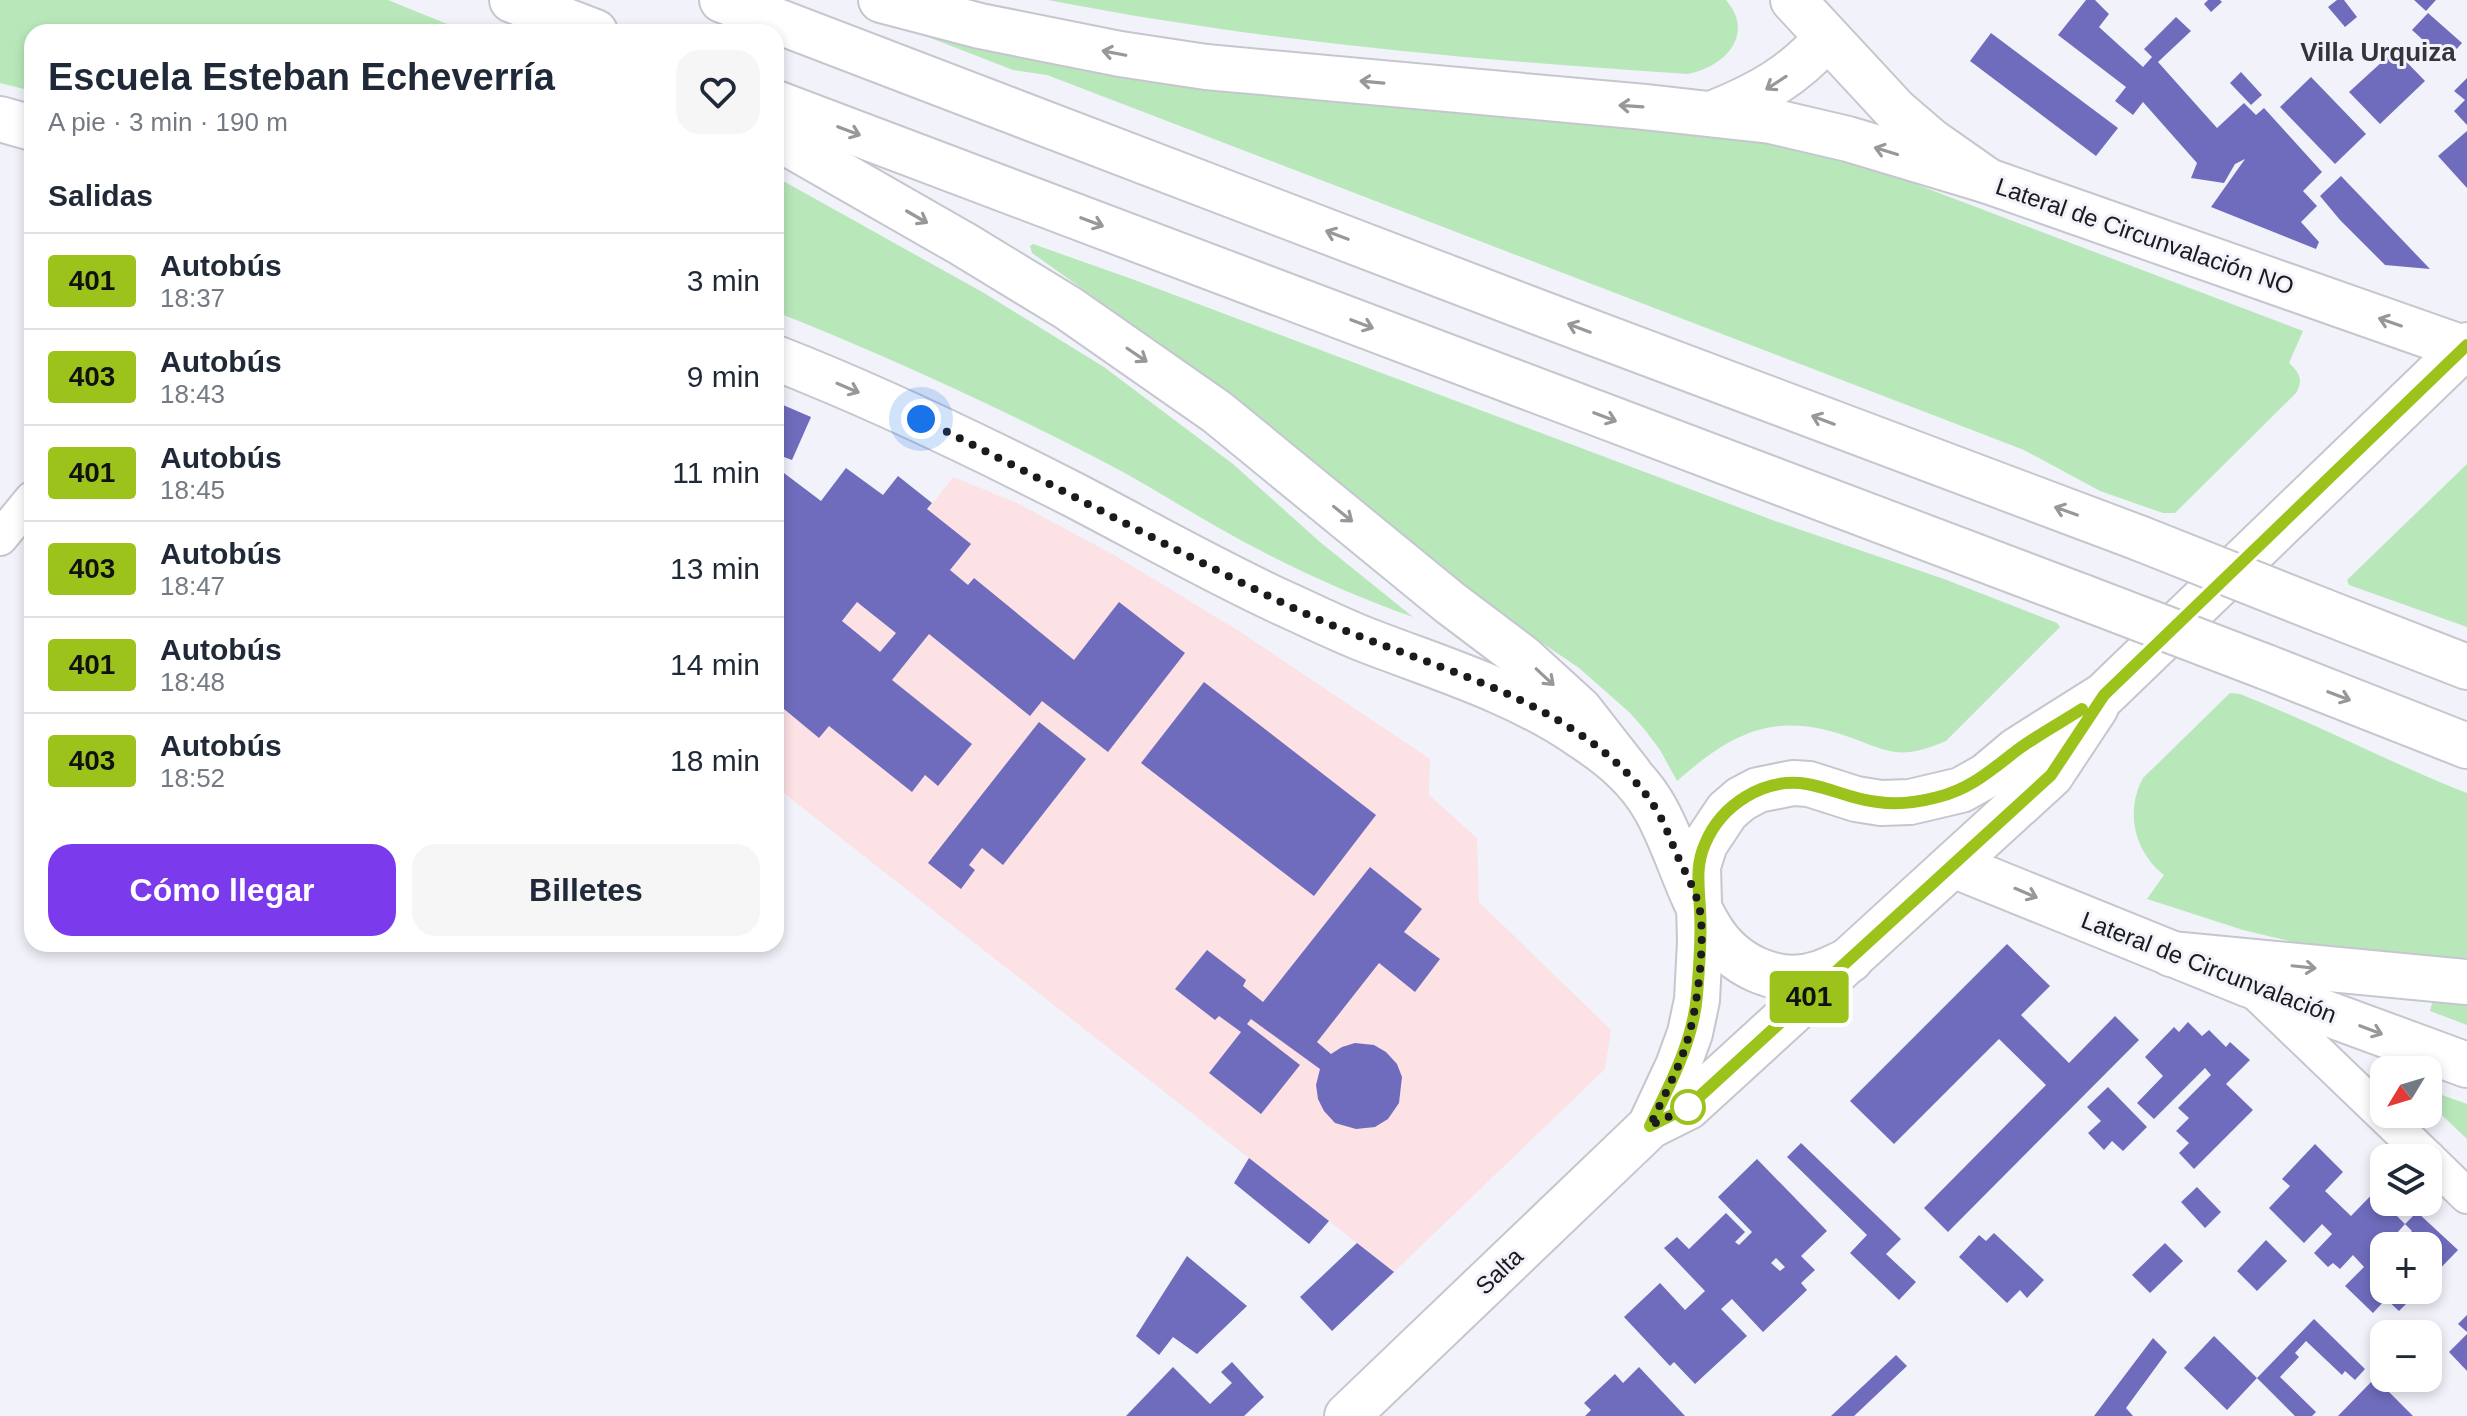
<!DOCTYPE html>
<html lang="es">
<head>
<meta charset="utf-8">
<style>
	body { margin:0; font-family:Arial,sans-serif; background:#f6f6f7; color:#1f2937; height:100vh; display:flex; flex-direction:column; font-size:30px; white-space:nowrap }
	* { box-sizing:border-box; margin:0 }
	p { font-size:26px; color:#747a83 }
	.icon { flex:none; width:44px; height:44px; fill:none; stroke:currentColor; stroke-width:2; stroke-linecap:round; stroke-linejoin:round }
	.map { position:relative; flex:1; overflow:hidden }
	.drawer { position:absolute; left:24px; top:24px; width:760px; height:928px; display:flex; flex-direction:column; background:#fff; border-radius:24px; box-shadow:0 4px 12px #0003 }
	.drawer>* { flex:none }
	.badge { padding:0 16px; border-radius:6px; font-size:28px; line-height:52px }
	.needle { width:52px; rotate:232deg }
	.controls { position:absolute; left:2370px; top:1056px; display:grid; gap:16px }
	.controls a { display:grid; place-items:center; width:72px; height:72px; border-radius:16px; background:#fff; box-shadow:0 4px 12px #0003; font-size:40px }
	.you { position:absolute; width:40px; height:40px; margin:-20px; border:6px solid #fff; border-radius:50%; background:#1a73e8; box-shadow:0 0 0 12px #1a73e833 }
	.map>.badge { position:absolute; translate:-50% -50%; box-shadow:0 0 0 4px #fff }
	h2 { padding:0 24px; font-size:30px; line-height:72px }
	.round { display:grid; place-items:center; flex:none; width:84px; height:84px; border-radius:24px; background:#f6f6f7 }
	.summary { display:flex; align-items:center; justify-content:space-between; height:136px; padding:0 24px }
	h1 { font-size:38px; font-weight:600; line-height:60px }
	.cta { display:flex; gap:16px; margin-top:auto; padding:16px 24px }
	.cta a { flex:1; height:92px; border-radius:24px; background:#7c3aed; color:#fff; font-size:32px; font-weight:600; line-height:92px; text-align:center }
	.cta a+a { background:#f6f6f7; color:#1f2937 }
	ul { padding:0; list-style:none }
	li { display:flex; align-items:center; gap:24px; height:96px; padding:0 24px; border-top:2px solid #e0e1e3 }
	li div { flex:1 }
	li b { display:block; font-size:30px }
	li em { font-style:normal }
	li .badge { min-width:88px; font-weight:700; text-align:center }
	.map>svg:first-child { display:block }
</style>
</head>
<body>
<div class="map">
<svg width="2467" height="1416" viewBox="0 0 2467 1416">
	<rect width="100%" height="100%" fill="#f2f2fb"/>
	<polygon fill="#fce1e5" points="953,477 1017,503 1114,555 1239,631 1430,759 1429,795 1477,838 1479,902 1611,1030 1605,1069 1394,1272 776,787 776,707"/>
	<g fill="#b8e8ba">
		<polygon points="0,0 388,0 467,32 32,32 32,91 0,83"/>
		<path d="M1048 0H1726C1756 35 1724 67 1688 74 1474 60 1258 41 1048 0Z"/>
		<path d="M897 25 1750 136 1860 163 2303 331 2289 363C2299 372 2304 380 2296 393L2175 513H2163L2100 491 2024 450 1047 75 1013 70Z"/>
		<path d="M776 177 984 293 1104 367 1233 464 1320 542 1413 617C1356 597 1300 572 1246 543 1199 518 1155 489 1108 464 1000 408 890 357 776 312Z"/>
		<path d="M1033 244 1132 279 1775 521 1944 579 2057 623 2060 627 1946 741C1895 763 1887 749 1840 734 1770 711 1727 737 1677 781L1660 750 1645 730 1629 712 1579 668 1467 592 1218 385 1032 253 1030 246Z"/>
		<polygon points="2467,464 2467,627 2349,585 2347,580"/>
		<path d="M2230 693 2240 694C2317 724 2390 763 2467 793V963L2315 947 2243 930 2147 899 2164 875C2134 852 2125 811 2143 778Z"/>
		<polygon points="2433,999 2467,1002 2467,1025 2430,1011"/>
		<polygon points="2428,1090 2467,1104 2467,1139 2428,1102"/>
	</g>
	<g fill="#6f6cbd" fill-rule="evenodd">
		<polygon points="2086,0 2095,0 2109,14 2099,27 2143,67 2152,57 2144,49 2176,17 2191,31 2158,62 2217,128 2244,103 2256,115 2264,108 2322,172 2303,191 2317,206 2301,222 2319,242 2316,249 2211,207 2245,159 2235,164 2224,183 2191,178 2197,163 2143,102 2133,115 2115,101 2126,87 2058,35"/>
		<polygon points="2208,0 2220,0 2222,2 2211,12 2204,4"/>
		<polygon points="2337,0 2344,0 2357,17 2345,27 2328,7"/>
		<polygon points="2414,0 2436,0 2426,11"/>
		<polygon points="2428,13 2462,43 2446,61 2412,30"/>
		<polygon points="1991,33 2118,128 2096,156 1970,61"/>
		<polygon points="2395,50 2425,81 2380,124 2349,92"/>
		<polygon points="2241,72 2262,95 2251,105 2230,83"/>
		<polygon points="2311,77 2366,134 2335,164 2280,107"/>
		<polygon points="2467,78 2467,125 2454,111 2465,100 2454,91"/>
		<polygon points="2467,131 2467,188 2438,156"/>
		<polygon points="2341,176 2364,200 2430,269 2385,265 2340,220 2320,196"/>
		<polygon points="776,402 811,417 792,460 776,454"/>
		<path d="M776 467 821 501 846 468 883 495 898 476 932 503 927 509 971 544 950 570 968 585 974 578 1074 660 1119 602 1185 653 1108 752 1042 701 1030 716 929 634 892 680 972 744 938 786 925 775 912 792 829 726 819 738 778 704 776 707ZM857 602 896 633 880 652 842 621Z"/>
		<polygon points="1204,682 1376,815 1314,896 1141,763"/>
		<polygon points="1039,722 1086,759 1003,865 982,848 969,865 975,870 961,889 928,863"/>
		<polygon points="1370,867 1422,909 1404,932 1440,959 1415,992 1379,963 1317,1042 1331,1054 1342,1047 1355,1043 1374,1045 1386,1052 1397,1064 1402,1077 1399,1103 1388,1119 1375,1127 1356,1129 1335,1123 1324,1111 1318,1099 1316,1085 1320,1069 1251,1019 1247,1024 1300,1065 1261,1114 1209,1073 1241,1032 1219,1016 1215,1020 1175,989 1207,950 1246,980 1243,986 1263,1002"/>
		<polygon points="2007,944 2050,986 2021,1015 2069,1063 2115,1016 2139,1040 1948,1232 1924,1208 2046,1085 1999,1039 1894,1144 1850,1101"/>
		<polygon points="2188,1022 2202,1036 2209,1030 2226,1047 2230,1042 2250,1060 2226,1084 2253,1110 2194,1169 2179,1153 2189,1143 2176,1131 2189,1118 2178,1108 2211,1075 2205,1068 2154,1119 2137,1103 2163,1076 2145,1057 2174,1027 2179,1032"/>
		<polygon points="2108,1087 2147,1127 2123,1151 2112,1141 2104,1150 2088,1133 2101,1121 2087,1107"/>
		<polygon points="1801,1143 1901,1239 1886,1254 1916,1282 1899,1300 1850,1253 1867,1235 1787,1157"/>
		<polygon points="2315,1144 2343,1172 2325,1191 2351,1216 2384,1182 2384,1202 2398,1202 2390,1209 2405,1224 2397,1233 2404,1240 2412,1231 2405,1224 2417,1212 2458,1250 2428,1281 2428,1246 2384,1246 2384,1290 2420,1290 2399,1311 2386,1299 2373,1313 2345,1286 2364,1267 2353,1255 2340,1269 2333,1263 2328,1267 2314,1253 2332,1234 2322,1224 2304,1243 2269,1208 2290,1186 2282,1179"/>
		<polygon points="1249,1158 1329,1221 1309,1244 1234,1183"/>
		<path d="M1757 1159 1827 1231 1801 1256 1815 1270 1801 1283 1807 1290 1763 1332 1732 1299 1721 1309 1747 1336 1695 1384 1674 1362 1670 1366 1624 1317 1660 1283 1685 1310 1705 1291 1664 1248 1677 1237 1689 1249 1726 1213 1745 1232 1735 1242 1739 1245 1752 1232 1718 1197ZM1776 1258 1785 1267 1780 1271 1771 1263Z"/>
		<polygon points="2197,1187 2221,1212 2205,1228 2181,1202"/>
		<polygon points="1994,1233 2044,1280 2027,1298 2020,1290 2007,1303 1959,1257 1979,1235 1986,1241"/>
		<polygon points="2266,1240 2287,1261 2257,1291 2237,1271"/>
		<polygon points="1357,1243 1394,1272 1332,1331 1300,1297"/>
		<polygon points="2165,1243 2183,1261 2150,1293 2132,1275"/>
		<polygon points="1187,1256 1247,1306 1197,1354 1173,1337 1159,1355 1136,1336"/>
		<polygon points="2467,1315 2467,1332 2458,1324"/>
		<polygon points="2314,1319 2365,1369 2355,1380 2345,1371 2342,1375 2306,1341 2295,1353 2299,1357 2280,1377 2316,1412 2312,1416 2295,1416 2257,1378 2227,1410 2184,1368 2214,1336 2257,1378"/>
		<polygon points="2467,1334 2467,1371 2449,1352"/>
		<polygon points="2153,1338 2167,1352 2126,1408 2133,1416 2094,1416"/>
		<polygon points="1896,1355 1907,1366 1854,1416 1831,1416"/>
		<polygon points="1232,1362 1264,1397 1244,1416 1126,1416 1173,1367 1210,1404 1232,1383 1221,1372"/>
		<polygon points="1639,1367 1685,1416 1585,1416 1591,1410 1584,1403 1615,1374 1623,1383"/>
		<polygon points="2374,1379 2380,1383 2413,1416 2338,1416"/>
	</g>
	<g fill="none" stroke-linecap="round" stroke-linejoin="round">
		<defs>
			<g id="minor">
				<polyline points="0,538 32,499"/>
				<polyline points="2253,990 2428,1158"/>
				<polyline points="2428,1158 2467,1196"/>
			</g>
			<g id="tertiary">
				<polyline points="1793,0 1896,111 1931,141 1988,181 2463,348"/>
				<polyline points="0,119 32,128"/>
				<path d="M776 358C879 398 978 446 1076 496 1145 532 1212 570 1283 603 1310 615 1338 629 1366 640 1438 668 1513 690 1578 734 1609 754 1638 777 1656 810 1677 848 1687 891 1710 928 1732 965 1778 988 1820 973 1830 970 1840 964 1850 960"/>
				<polyline points="1953,865 2247,984 2467,1065"/>
			</g>
			<g id="secondary">
				<polyline points="1650,1126 1678,1066 1690,1033 1697,1000 1700,942 1698,866 1705,844 1727,811 1741,799 1758,790 1793,783 1809,784 1856,799 1881,803 1910,802 1961,790 1986,776 2017,750 2104,695 2467,345"/>
				<polyline points="1347,1416 1650,1126 1688,1107 2051,775 2096,707"/>
			</g>
			<g id="motorway">
				<polyline points="512,0 595,32"/>
				<polyline points="722,0 1543,314 2139,538"/>
				<polyline points="881,0 980,26 1120,54 1206,67 1645,107 1771,121 1848,139 1988,181"/>
				<polyline points="776,103 2083,597"/>
				<path d="M1714 113C1761 94 1793 76 1827 38"/>
				<polyline points="776,137 963,244 1068,308 1217,412 1449,602 1522,657 1580,710 1630,774"/>
				<polyline points="2323,611 2467,667"/>
				<polyline points="2266,667 2467,746"/>
				<polyline points="2171,954 2467,982"/>
			</g>
		</defs>
		<use href="#minor" stroke="#c5c6ce" stroke-width="38"/>
		<use href="#tertiary" stroke="#c5c6ce" stroke-width="48"/>
		<use href="#secondary" stroke="#c5c6ce" stroke-width="48"/>
		<use href="#motorway" stroke="#c5c6ce" stroke-width="48"/>
		<use href="#minor" stroke="#fff" stroke-width="34"/>
		<use href="#tertiary" stroke="#fff" stroke-width="44"/>
		<use href="#secondary" stroke="#fff" stroke-width="44"/>
		<use href="#motorway" stroke="#fff" stroke-width="44"/>
		<defs>
			<g id="motorway-bridge">
				<polyline points="2139,538 2323,611"/>
				<polyline points="2083,597 2266,667"/>
			</g>
		</defs>
		<use href="#motorway-bridge" stroke="#c5c6ce" stroke-width="48" stroke-linecap="butt"/>
		<use href="#motorway-bridge" stroke="#fff" stroke-width="44"/>
	</g>
	<defs><path id="oneway-shaft" d="M-6 0H5M1.5-3L5.5 0L1.5 3" fill="none" stroke-width="1.6" stroke-linecap="round" stroke-linejoin="round" transform="scale(2)"/></defs>
	<g stroke="#98989a">
		<use href="#oneway-shaft" transform="translate(1114 53) rotate(-169)"/>
		<use href="#oneway-shaft" transform="translate(1372 82) rotate(-175)"/>
		<use href="#oneway-shaft" transform="translate(1776 83) rotate(147)"/>
		<use href="#oneway-shaft" transform="translate(1631 106) rotate(-176)"/>
		<use href="#oneway-shaft" transform="translate(849 131) rotate(21)"/>
		<use href="#oneway-shaft" transform="translate(1886 151) rotate(-163)"/>
		<use href="#oneway-shaft" transform="translate(917 217) rotate(30)"/>
		<use href="#oneway-shaft" transform="translate(1092 222) rotate(21)"/>
		<use href="#oneway-shaft" transform="translate(1337 235) rotate(-159)"/>
		<use href="#oneway-shaft" transform="translate(2390 322) rotate(-161)"/>
		<use href="#oneway-shaft" transform="translate(1362 324) rotate(21)"/>
		<use href="#oneway-shaft" transform="translate(1579 328) rotate(-159)"/>
		<use href="#oneway-shaft" transform="translate(1137 355) rotate(34)"/>
		<use href="#oneway-shaft" transform="translate(848 388) rotate(23)"/>
		<use href="#oneway-shaft" transform="translate(1605 417) rotate(21)"/>
		<use href="#oneway-shaft" transform="translate(1823 420) rotate(-159)"/>
		<use href="#oneway-shaft" transform="translate(2066 511) rotate(-160)"/>
		<use href="#oneway-shaft" transform="translate(1343 514) rotate(39)"/>
		<use href="#oneway-shaft" transform="translate(1545 677) rotate(43)"/>
		<use href="#oneway-shaft" transform="translate(2339 696) rotate(21)"/>
		<use href="#oneway-shaft" transform="translate(2026 893) rotate(23)"/>
		<use href="#oneway-shaft" transform="translate(2304 967) rotate(6)"/>
		<use href="#oneway-shaft" transform="translate(2371 1030) rotate(21)"/>
	</g>
	<g fill="none" stroke-linecap="round" stroke-linejoin="round">
		<defs>
			<path id="line" d="M2082 709C2060 723 2036 736 2016 751 1990 771 1970 789 1938 797 1919 802 1897 805 1878 802 1853 800 1831 788 1807 784 1764 777 1721 805 1705 844 1695 866 1699 887 1700 910 1702 938 1699 967 1697 995 1693 1042 1670 1084 1650 1126L1688 1107 2051 775 2104 695 2467 345"/>
		</defs>
		<use href="#line" stroke="#fff" stroke-width="18"/>
		<use href="#line" stroke="#9cc31c" stroke-width="12"/>
		<path stroke="#1b1b1e" stroke-width="8" stroke-dasharray="0 14.4" d="M921 419C1050 482 1175 552 1304 613 1372 644 1444 665 1512 696 1565 721 1621 756 1654 806 1664 821 1670 839 1677 855 1685 872 1697 893 1700 911 1705 942 1698 1000 1690 1031 1682 1064 1664 1095 1650 1126L1688 1107"/>
	</g>
	<circle fill="#fff" stroke="#9cc31c" stroke-width="4" cx="1688" cy="1107" r="16"/>
	<g text-anchor="middle" dominant-baseline="central" stroke-width="6" stroke-linejoin="round" paint-order="stroke">
		<g font-size="24" fill="#1b1b1e" stroke="#f2f2fb">
			<text transform="translate(2145 236) rotate(19)">Lateral de Circunvalación NO</text>
			<text transform="translate(2209 967) rotate(21)">Lateral de Circunvalación</text>
			<text transform="translate(1499 1271) rotate(-44)">Salta</text>
		</g>
		<g font-size="26" font-weight="bold" fill="#34343a" stroke="#f2f2fb">
			<text x="2378" y="52">Villa Urquiza</text>
		</g>
	</g>
</svg>
<div class="controls">
<a><svg class="needle" viewBox="-14 -14 28 28"><path d="M0-13l5 13h-10z" fill="#e53935"/><path d="M0 13l5-13h-10z" fill="#747a83"/></svg></a>
<a><svg class="icon" aria-label="layers" viewBox="0 0 24 24"><path d="M12 4l9 5-9 5-9-5zM3 14l9 5 9-5"/></svg></a>
<a>+</a>
<a>−</a>
</div>
<div class="you" style="left:921px;top:419px"></div>
<b class="badge" style="left:1809px;top:997px;background:#9cc31c;color:#111">401</b>
<section class="drawer">
<div class="summary"><div><h1>Escuela Esteban Echeverría</h1><p>A pie · 3 min · 190 m</p></div><a class="round"><svg class="icon" aria-label="heart" viewBox="0 0 24 24"><path d="M12 20l-8-8c-3-5 5-10 8-4 3-6 11-1 8 4z"/></svg></a></div>
<h2>Salidas</h2>
<ul>
<li><span class="badge" style="background:#9cc31c;color:#111">401</span><div><b>Autobús</b><p>18:37</p></div><em>3 min</em></li>
<li><span class="badge" style="background:#9cc31c;color:#111">403</span><div><b>Autobús</b><p>18:43</p></div><em>9 min</em></li>
<li><span class="badge" style="background:#9cc31c;color:#111">401</span><div><b>Autobús</b><p>18:45</p></div><em>11 min</em></li>
<li><span class="badge" style="background:#9cc31c;color:#111">403</span><div><b>Autobús</b><p>18:47</p></div><em>13 min</em></li>
<li><span class="badge" style="background:#9cc31c;color:#111">401</span><div><b>Autobús</b><p>18:48</p></div><em>14 min</em></li>
<li><span class="badge" style="background:#9cc31c;color:#111">403</span><div><b>Autobús</b><p>18:52</p></div><em>18 min</em></li>
</ul>
<div class="cta"><a>Cómo llegar</a><a>Billetes</a></div>
</section>
</div>
</body>
</html>
